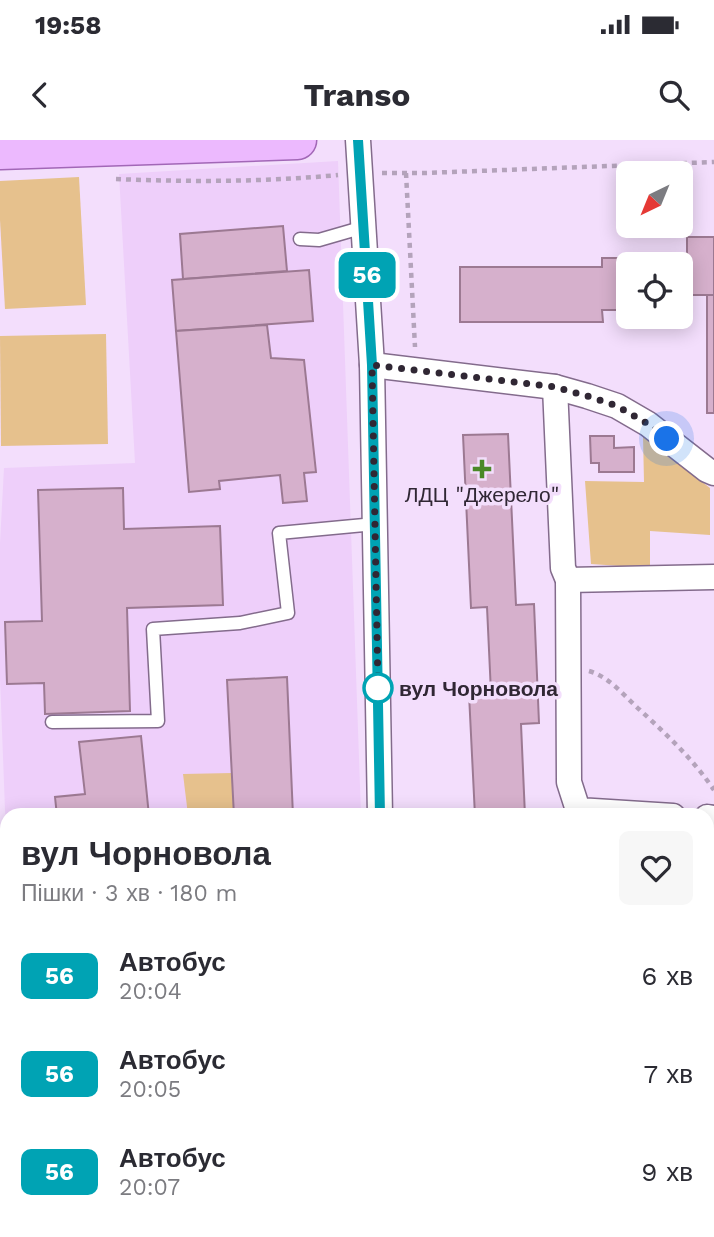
<!DOCTYPE html>
<html lang="uk">
<head>
<meta charset="utf-8">
<style>
	body { margin:0; font-family:"Work Sans",sans-serif; background:#f7f7f7; color:#2b2b33; height:100vh; display:flex; flex-direction:column; font-size:26px; white-space:nowrap }
	* { box-sizing:border-box; margin:0 }
	p { font-size:23px; color:#7c7c81 }
	.icon { flex:none; width:38px; height:38px; fill:none; stroke:currentColor; stroke-width:2; stroke-linecap:round; stroke-linejoin:round }
	.map { position:relative; flex:1; overflow:hidden }
	.details { position:absolute; left:0px; top:668px; width:714px; height:429px; display:flex; flex-direction:column; background:#fff; border-radius:21px 21px 0 0; box-shadow:0 4px 18px #0003 }
	.details>* { flex:none }
	.badge { padding:0 14px; border-radius:10px; font-size:24px; line-height:46px }
	.needle { width:46px; rotate:223deg }
	.buttons { position:absolute; left:616px; top:21px; display:grid; gap:14px }
	.buttons a { display:grid; place-items:center; width:77px; height:77px; border-radius:10px; background:#fff; box-shadow:0 4px 18px #0003; font-size:35px }
	.you { position:absolute; width:35px; height:35px; margin:-18px; border:5px solid #fff; border-radius:50%; background:#1a73e8; box-shadow:0 0 0 10px #1a73e833 }
	.map>.badge { position:absolute; translate:-50% -50%; box-shadow:0 0 0 4px #fff }
	.round { display:grid; place-items:center; flex:none; width:74px; height:74px; border-radius:10px; background:#f7f7f7 }
	.summary { display:flex; align-items:center; justify-content:space-between; height:119px; padding:0 21px }
	h1 { font-size:33px; font-weight:700; line-height:52px }
	ul { padding:0; list-style:none }
	li { display:flex; align-items:center; gap:21px; height:98px; padding:0 21px }
	li div { flex:1 }
	li b { display:block; font-size:26px }
	li em { font-style:normal }
	li .badge { min-width:77px; font-weight:700; text-align:center }
	.status { display:flex; justify-content:space-between; align-items:center; height:49px; padding:0 35px; background:#fff; direction:ltr }
	.status svg { height:19px; fill:currentColor }
	header { display:flex; justify-content:space-between; align-items:center; height:91px; padding:0 21px; background:#fff; font-size:32px; font-weight:700 }
	.map>svg:first-child { display:block }
</style>
</head>
<body>
<div class="status"><b>19:58</b><svg viewBox="0 0 49 12"><path d="M0 12V9h3v3zM5 12V6h3v6zM10 12V3h3v9zM15 12V0h3v12zM26 1h20v11H26zM47 4h2v5h-2z"/></svg></div>
<header><svg class="icon" aria-label="back" viewBox="0 0 24 24"><path d="M15 5l-7 7 7 7"/></svg>Transo<svg class="icon" aria-label="search" viewBox="0 0 24 24"><circle cx="10" cy="10" r="6"/><path d="M15 15l6 6"/></svg></header>
<div class="map">
<svg width="714" height="1097" viewBox="0 0 714 1097">
	<rect width="100%" height="100%" fill="#f3defc"/>
	<polygon fill="#eecffa" points="338,21 361,675 7,676 7,722 0,538 0,403 4,328 135,323 119,34"/>
	<g fill="#e6c18d">
		<polygon points="79,37 86,165 5,169 0,80 0,41"/>
		<polygon points="106,194 108,304 1,306 0,196"/>
		<polygon points="643,296 710,348 710,395 650,391 650,428 591,424 585,341 644,342"/>
		<polygon points="232,633 234,675 188,675 183,634"/>
		<polygon points="6,944 7,1072 0,1072 0,945"/>
	</g>
	<g fill="#d6b0cc" stroke="#9c7992" stroke-width="2">
		<polygon points="283,86 287,131 183,139 180,94"/>
		<polygon points="687,97 714,97 714,155 684,155 685,170 681,170 681,124 628,124 628,170 602,170 603,182 460,182 460,127 602,127 602,118 687,118"/>
		<polygon points="309,130 313,181 176,191 172,140"/>
		<rect x="707" y="155" width="7" height="118"/>
		<polygon points="267,185 271,218 304,220 316,332 304,333 307,361 283,363 280,335 219,341 220,349 189,352 176,191"/>
		<polygon points="508,294 516,465 534,464 539,583 521,584 525,676 475,676 469,554 491,553 487,467 471,468 463,295"/>
		<polygon points="590,296 614,296 614,308 634,307 634,332 599,332 599,323 591,323"/>
		<polygon points="123,348 124,389 220,386 223,465 127,468 130,571 45,574 44,543 7,544 5,482 42,481 38,350"/>
		<polygon points="287,537 293,676 234,676 227,540"/>
		<polygon points="141,596 149,676 57,676 55,657 85,654 79,602"/>
		<rect x="707" y="834" width="7" height="44"/>
		<rect x="707" y="998" width="7" height="53"/>
		<polygon points="487,1090 536,1090 537,1097 487,1097"/>
	</g>
	<g fill="none" stroke-linecap="round" stroke-linejoin="round">
		<defs>
			<g id="lane">
				<polyline points="300,99 319,100 364,87"/>
				<polyline points="52,582 158,581 153,489 240,483 288,473 279,393 375,384"/>
				<polyline points="602,1090 602,1097"/>
			</g>
			<g id="street">
				<polyline points="358,0 372,225 380,676"/>
				<polyline points="372,225 555,247 587,256 617,266 648,284 707,330 714,333"/>
				<polyline points="555,247 563,428 568,440 569,642 578,670 673,676"/>
				<polyline points="568,440 714,437"/>
				<polyline points="707,677 714,678"/>
				<polyline points="707,819 714,819"/>
				<polyline points="387,1097 388,1090"/>
			</g>
			<polyline id="primary" points="0,10 297,0"/>
		</defs>
		<use href="#lane" stroke="#836b8c" stroke-width="15"/>
		<use href="#street" stroke="#836b8c" stroke-width="27"/>
		<use href="#primary" stroke="#a267b7" stroke-width="41"/>
		<g stroke="#b4a3bb" stroke-width="4.5" stroke-dasharray="5 5" stroke-linecap="butt">
			<polyline points="382,33 425,33 714,22"/>
			<polyline points="406,33 415,207"/>
			<path d="M116 39C190 42 264 42 338 35"/>
			<path d="M589 531C610 537 624 556 640 570 667 595 693 619 714 650"/>
			<polyline points="707,780 714,776"/>
			<polyline points="707,891 714,888"/>
			<polyline points="707,965 714,961"/>
			<polyline points="96,1097 170,1090"/>
			<polyline points="556,1097 558,1090"/>
		</g>
		<use href="#lane" stroke="#fff" stroke-width="12"/>
		<use href="#street" stroke="#fff" stroke-width="24"/>
		<use href="#primary" stroke="#ecb9fe" stroke-width="38"/>
	</g>
	<g fill="none" stroke-linecap="round" stroke-linejoin="round">
		<defs>
			<polyline id="line" points="358,0 372,225 380,676"/>
		</defs>
		<use href="#line" stroke="#fff" stroke-width="16"/>
		<use href="#line" stroke="#00a3b4" stroke-width="10"/>
		<polyline stroke="#302734" stroke-width="7" stroke-dasharray="0 12.6" points="378,548 372,225 555,247 587,256 617,266 648,284 667,299"/>
	</g>
	<path fill="#4a8827" stroke="#f3defc" stroke-width="2.5" d="M478.5 318.5h7v7h7v7h-7v7h-7v-7h-7v-7h7z"/>
	<circle fill="#fff" stroke="#00a3b4" stroke-width="3.5" cx="378" cy="548" r="14"/>
	<g text-anchor="middle" dominant-baseline="central" stroke-width="7" stroke-linejoin="round" paint-order="stroke">
		<g font-size="21" fill="#302734" stroke="#f3defc">
			<text x="482" y="354">ЛДЦ "Джерело"</text>
		</g>
		<g font-size="21" font-weight="bold" fill="#302734" stroke="#f3defc" text-anchor="start">
			<text x="399" y="548">вул Чорновола</text>
		</g>
	</g>
</svg>
<div class="buttons">
<a><svg class="needle" viewBox="-14 -14 28 28"><path d="M0-13l5 13h-10z" fill="#e53935"/><path d="M0 13l5-13h-10z" fill="#7c7c81"/></svg></a>
<a><svg class="icon" aria-label="locate" viewBox="0 0 24 24"><circle cx="12" cy="12" r="6"/><path d="M12 2v4M12 18v4M2 12h4M18 12h4"/></svg></a>
</div>
<div class="you" style="left:667px;top:299px"></div>
<b class="badge" style="left:367px;top:135px;background:#00a3b4;color:#fff">56</b>
<section class="details">
<div class="summary"><div><h1>вул Чорновола</h1><p>Пішки · 3 хв · 180 m</p></div><a class="round"><svg class="icon" aria-label="heart" viewBox="0 0 24 24"><path d="M12 20l-8-8c-3-5 5-10 8-4 3-6 11-1 8 4z"/></svg></a></div>
<ul>
<li><span class="badge" style="background:#00a3b4;color:#fff">56</span><div><b>Автобус</b><p>20:04</p></div><em>6 хв</em></li>
<li><span class="badge" style="background:#00a3b4;color:#fff">56</span><div><b>Автобус</b><p>20:05</p></div><em>7 хв</em></li>
<li><span class="badge" style="background:#00a3b4;color:#fff">56</span><div><b>Автобус</b><p>20:07</p></div><em>9 хв</em></li>
</ul>
</section>
</div>
</body>
</html>
